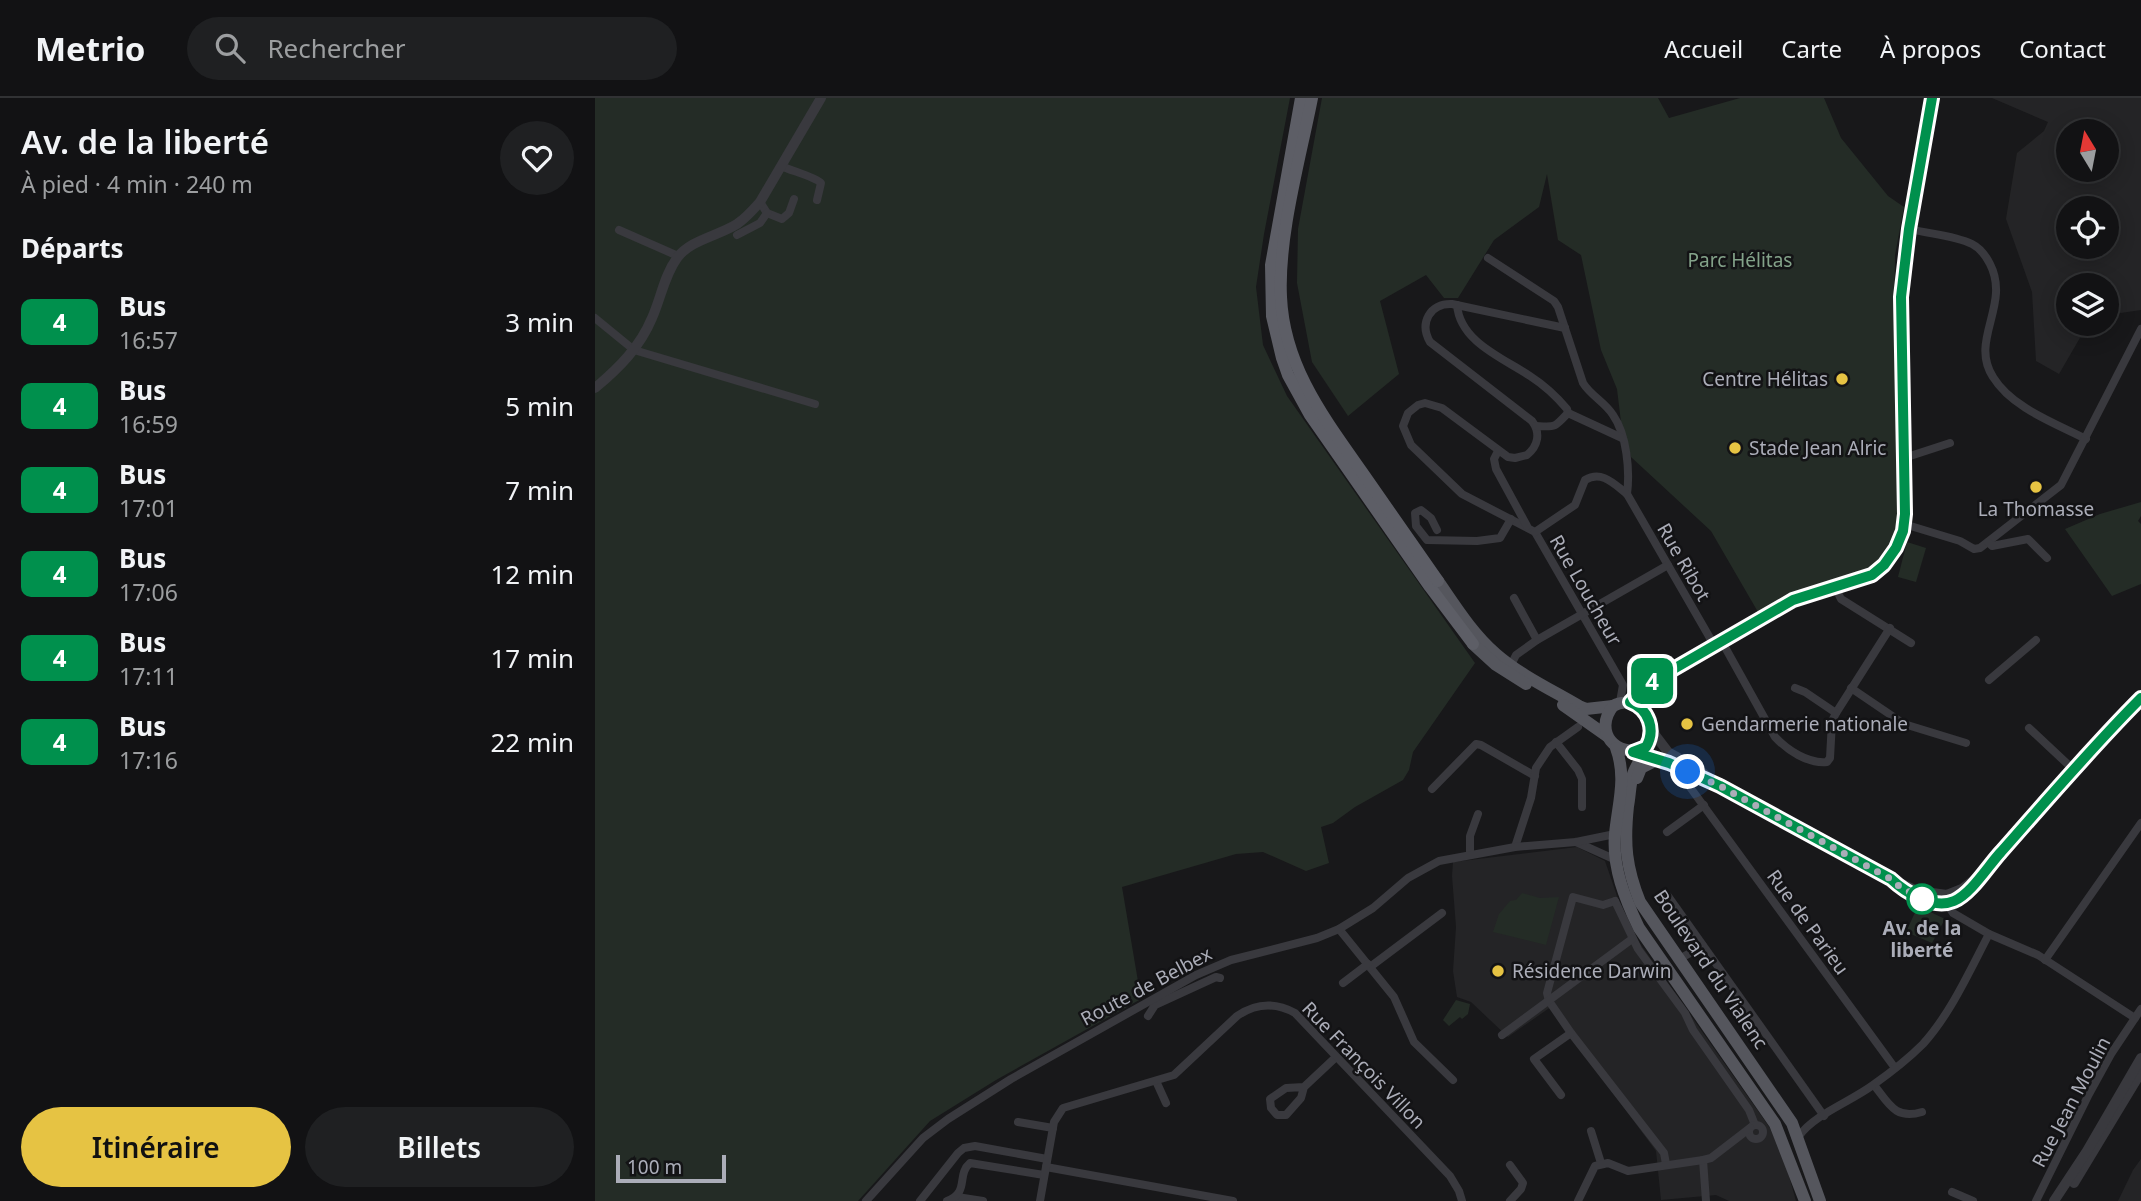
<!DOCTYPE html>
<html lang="fr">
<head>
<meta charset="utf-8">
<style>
	body { margin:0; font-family:"Noto Sans",sans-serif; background:#1f2022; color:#f1f3f6; height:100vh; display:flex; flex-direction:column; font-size:26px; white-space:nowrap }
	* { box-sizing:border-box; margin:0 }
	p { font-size:23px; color:#9c9ea0 }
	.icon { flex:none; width:38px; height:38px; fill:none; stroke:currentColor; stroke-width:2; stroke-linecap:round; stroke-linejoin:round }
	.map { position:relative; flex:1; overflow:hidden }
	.drawer { display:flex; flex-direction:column; background:#121214; width:595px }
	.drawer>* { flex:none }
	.badge { padding:0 14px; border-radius:10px; font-size:24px; line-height:46px }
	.needle { width:46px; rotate:350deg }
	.tools { position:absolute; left:1461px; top:21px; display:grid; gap:14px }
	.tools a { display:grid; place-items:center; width:63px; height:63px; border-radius:50%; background:#121214; box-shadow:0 4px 18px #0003,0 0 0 2px #313234; font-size:35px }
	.scale { position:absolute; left:21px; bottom:18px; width:110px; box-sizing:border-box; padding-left:7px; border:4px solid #abadb8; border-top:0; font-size:19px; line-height:24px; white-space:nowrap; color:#abadb8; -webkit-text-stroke:5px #131315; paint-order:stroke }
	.you { position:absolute; width:35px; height:35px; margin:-18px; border:5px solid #fff; border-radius:50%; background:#1a73e8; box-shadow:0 0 0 10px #1a73e833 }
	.map>.badge { position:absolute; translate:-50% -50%; box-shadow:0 0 0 4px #fff }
	h2 { padding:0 21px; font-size:26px; line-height:63px }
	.round { display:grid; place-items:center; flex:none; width:74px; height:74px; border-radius:37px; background:#1f2022 }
	.headline { display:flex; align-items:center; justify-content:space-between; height:119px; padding:0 21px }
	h1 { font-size:33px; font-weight:600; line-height:52px }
	.cta { display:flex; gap:14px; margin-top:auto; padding:14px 21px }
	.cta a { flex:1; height:80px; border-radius:42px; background:#e6c343; color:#111; font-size:28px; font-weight:600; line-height:80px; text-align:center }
	.cta a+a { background:#1f2022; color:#f1f3f6 }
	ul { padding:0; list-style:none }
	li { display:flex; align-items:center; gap:21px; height:84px; padding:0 21px }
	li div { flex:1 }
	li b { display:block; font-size:26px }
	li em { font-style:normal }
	li .badge { min-width:77px; font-weight:700; text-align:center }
	header { display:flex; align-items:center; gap:42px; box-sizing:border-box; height:98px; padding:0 35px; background:#121214; border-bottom:2px solid #313234 }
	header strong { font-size:33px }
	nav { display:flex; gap:38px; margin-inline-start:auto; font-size:24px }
	.search { width:490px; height:63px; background:#1f2022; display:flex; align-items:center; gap:18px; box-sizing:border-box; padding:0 24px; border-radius:38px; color:#9c9ea0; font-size:26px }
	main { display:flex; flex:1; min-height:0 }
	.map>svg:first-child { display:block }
</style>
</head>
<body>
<header>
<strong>Metrio</strong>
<div class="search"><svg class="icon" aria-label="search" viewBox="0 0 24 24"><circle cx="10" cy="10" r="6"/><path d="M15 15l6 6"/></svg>Rechercher</div>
<nav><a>Accueil</a><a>Carte</a><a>À propos</a><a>Contact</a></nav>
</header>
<main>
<section class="drawer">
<div class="headline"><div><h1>Av. de la liberté</h1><p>À pied · 4 min · 240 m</p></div><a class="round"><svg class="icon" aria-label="heart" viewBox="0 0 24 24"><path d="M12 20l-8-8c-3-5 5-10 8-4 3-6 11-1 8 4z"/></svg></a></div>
<h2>Départs</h2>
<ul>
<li><span class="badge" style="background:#00904d;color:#fff">4</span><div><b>Bus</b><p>16:57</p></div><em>3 min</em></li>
<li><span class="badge" style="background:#00904d;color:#fff">4</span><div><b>Bus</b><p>16:59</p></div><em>5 min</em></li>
<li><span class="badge" style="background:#00904d;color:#fff">4</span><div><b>Bus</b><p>17:01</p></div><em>7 min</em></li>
<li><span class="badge" style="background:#00904d;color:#fff">4</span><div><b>Bus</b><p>17:06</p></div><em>12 min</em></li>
<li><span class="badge" style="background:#00904d;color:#fff">4</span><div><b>Bus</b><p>17:11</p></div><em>17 min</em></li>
<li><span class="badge" style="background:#00904d;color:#fff">4</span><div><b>Bus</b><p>17:16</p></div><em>22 min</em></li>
</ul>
<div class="cta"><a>Itinéraire</a><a>Billets</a></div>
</section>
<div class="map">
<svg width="1546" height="1103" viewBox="0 0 1546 1103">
	<rect width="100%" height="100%" fill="#18181a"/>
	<g fill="#242426" fill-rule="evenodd">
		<path d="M1397 0H1546V212L1512 217V187H1474V226H1493L1464 276 1441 263 1437 194 1411 121 1422 55 1449 33 1453 24ZM1474 33H1512V72H1474ZM1474 110H1512V149H1474Z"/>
		<polygon points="982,749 1010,763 1032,827 1175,1030 1190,1064 1201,1103 1134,1103 1121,1097 1066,1102 1061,1053 1006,979 960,906 913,939 876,904 862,899 858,873 861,829 857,778 858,764"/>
		<polygon points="1546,1061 1546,1103 1523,1103 1538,1072"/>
	</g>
	<g fill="#242c26">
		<polygon points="0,0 695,0 669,136 661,189 668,247 692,298 880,565 818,654 814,672 808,682 760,709 738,725 726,729 734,765 711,773 668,754 641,756 527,789 546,901 401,982 335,1023 263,1103 0,1103"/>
		<polygon points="727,0 1063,0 1074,20 1145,0 1229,0 1246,40 1293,98 1309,109 1300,157 1299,254 1306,408 1302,435 1292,455 1272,473 1183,502 1163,514 1116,433 1036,359 1026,324 1022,291 1006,252 986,157 963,142 952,76 944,109 899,142 863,200 849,200 831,177 785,203 804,276 753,318 717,264 702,185 703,131"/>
		<polygon points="1546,404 1546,418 1543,423 1546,426 1546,486 1517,498 1470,431 1505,416"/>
		<polygon points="1312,444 1331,450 1321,484 1303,479"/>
		<polygon points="927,795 945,800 964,799 951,847 898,834 904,816 915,803 921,802"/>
		<polygon points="1323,808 1350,821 1337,845 1311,834"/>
		<polygon points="861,902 875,906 873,916 867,921 865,919 854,928 848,922"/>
	</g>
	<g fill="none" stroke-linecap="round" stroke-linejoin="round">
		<g stroke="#39393e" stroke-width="8">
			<path d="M186 68C197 73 220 79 226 85L222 102"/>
			<polyline points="165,104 172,115 187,121 194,115 199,101"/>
			<path d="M1315 131C1334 136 1359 137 1377 146 1385 150 1391 158 1395 166 1416 207 1374 242 1398 279 1417 310 1460 325 1491 341"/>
			<polyline points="24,132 83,158"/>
			<polyline points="142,137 165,125 172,115"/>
			<path d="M893 160 959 203 963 209 988 285C996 298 1010 304 1018 317 1032 337 1035 373 1032 396"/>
			<path d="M862 207C865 244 908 260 935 278 949 287 961 298 972 311L973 315"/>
			<polyline points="0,220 39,252 220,306"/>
			<path d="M970 230 857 206C835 205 824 225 835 244L937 323C946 335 943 348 932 357L920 360 913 359 847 310 830 305 823 307 813 315 808 328 816 347 867 396 940 434 1028 587 1025 604"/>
			<path d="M941 328C961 329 959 330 973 315L1027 340"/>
			<polyline points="903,353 899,361 901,371 932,428"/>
			<polyline points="1309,360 1355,345"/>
			<polyline points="1309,426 1365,443 1379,451 1385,450 1466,387 1546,231"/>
			<polyline points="842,432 836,420 826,412 820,415 821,428 832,442 882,443 905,440 916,421"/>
			<path d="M940 434 980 407 990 382C1007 372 1019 386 1032 396L1119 547"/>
			<polyline points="1393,444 1397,448 1433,441 1452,460"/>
			<polyline points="1240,489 1246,501 1316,545"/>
			<polyline points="919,500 942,542"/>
			<path d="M1126 542 1180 639C1192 652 1213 666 1232 664L1235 660 1237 623 1241 615 1295 530"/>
			<polyline points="916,567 921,557 942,542 1073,467"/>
			<polyline points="1394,582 1441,542"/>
			<polyline points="1200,590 1210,594 1241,615"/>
			<polyline points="1256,590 1309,626 1371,645"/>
			<polyline points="1434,630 1480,673"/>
			<polyline points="961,644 983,672 987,681 987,709"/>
			<polyline points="1081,670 1300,970"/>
			<polyline points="837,691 881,646 886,647 940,678"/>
			<polyline points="1072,734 1109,707"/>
			<polyline points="981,744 1021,762"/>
			<polyline points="920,749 936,700 941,670 955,649 983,629"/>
			<polyline points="875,756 875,738 883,716"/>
			<polyline points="1073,798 1229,1018"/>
			<polyline points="1352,799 1354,809 1358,815 1394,836 1443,857 1540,920"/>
			<polyline points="1020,803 1008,807 978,799 952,895 954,903 976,935 1069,1055 1071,1066"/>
			<polyline points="1020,803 1043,851 1090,915 1098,932 1154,1012 1160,1027"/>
			<polyline points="744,831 799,899 819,944 858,982"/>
			<polyline points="1084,861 1108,848"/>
			<polyline points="1450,862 1546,725"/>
			<polyline points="775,869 847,815"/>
			<polyline points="748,885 773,866"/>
			<polyline points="553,918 560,907 621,879 625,880"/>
			<polyline points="907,937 1037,841"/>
			<polyline points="561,983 571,1005"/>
			<path d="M1279 987C1294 1006 1300 1022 1327 1014"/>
			<polyline points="709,989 691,990 675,1001 676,1010 682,1017 691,1017 706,1000 709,989 741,959"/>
			<polyline points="966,997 939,961 976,935"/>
			<polyline points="423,1024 458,1030"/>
			<circle cx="1161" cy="1034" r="7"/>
			<polyline points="996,1033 1006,1065"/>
			<path d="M1204 1038C1220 1016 1255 1004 1278 987 1295 975 1313 961 1328 946 1356 915 1375 872 1394 836"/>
			<polyline points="1108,1062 1111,1103"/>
			<polyline points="915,1067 928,1085 926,1091 915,1103"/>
			<polyline points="451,1069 638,1103"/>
			<polyline points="1357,1094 1378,1103"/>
			<polyline points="362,1099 388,1103"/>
			<polyline points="271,1103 328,1040 353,1021 416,981 601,877 636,862 722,840 744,831 778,810 813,780 844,763 920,749 981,744 1020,736"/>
			<polyline points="325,1103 363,1055 369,1050 380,1048 452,1061"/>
			<path d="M352 1103C375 1094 361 1077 375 1065L449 1077"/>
			<path d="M445 1103 459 1024 468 1010 579 977 642 918C661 905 680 904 700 915L855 1078 864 1093 867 1103"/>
			<polyline points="983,1103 1000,1068 1013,1065 1033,1073 1108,1062 1116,1060 1155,1030"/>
			<polyline points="1441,1103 1494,996 1516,956 1546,911"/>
		</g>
		<g stroke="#39393e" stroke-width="10">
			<path d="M0 290C24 270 45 249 57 220 66 200 69 178 82 160 95 142 123 138 142 126 151 120 158 112 165 104L226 0"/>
			<polyline points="1057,633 1073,654 1100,669 1101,674"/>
			<polyline points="1041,655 1074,665 1111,683"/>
			<polyline points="1100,669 1125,688 1275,771 1322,793 1352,797 1367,791 1383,779 1546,600"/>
			<path d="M1323 799C1341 807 1354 807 1370 795"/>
			<polyline points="1479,1085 1546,974"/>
			<polyline points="1459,1103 1492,1053 1546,960"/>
		</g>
		<g stroke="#47484e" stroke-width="10">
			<polyline points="1035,604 1051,587 1070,574 1198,502 1264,483 1277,477 1289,467 1301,450 1308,433 1310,416 1307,181 1337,0"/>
			<polyline points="1050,616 1057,591 1064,582"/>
		</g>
		<g stroke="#55565d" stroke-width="12">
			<path d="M843 483C861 509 877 535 901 556 925 577 957 592 984 608L991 611 1018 608"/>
			<polyline points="878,546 901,567 931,586"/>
			<polyline points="968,607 1012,638"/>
			<path d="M1050 649C1021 662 998 633 1018 608 1035 598 1055 612 1057 631 1058 645 1043 662 1038 676 1035 686 1035 698 1033 708 1029 746 1031 769 1045 804L1197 1025 1225 1103"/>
			<path d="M1021 650C1032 680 1023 705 1020 736 1017 769 1030 801 1044 830L1180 1026 1210 1103"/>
			<polyline points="1042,680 1046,670 1064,661"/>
		</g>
		<g stroke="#5d5e66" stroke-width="12">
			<polyline points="706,0 676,167 677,218 687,260 693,277 715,317 835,489 878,546"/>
			<path d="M717 0C705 61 683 138 686 199 689 268 729 320 767 374 793 411 818 447 843 483"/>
		</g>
	</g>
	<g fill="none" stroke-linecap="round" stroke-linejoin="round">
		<defs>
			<path id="line" d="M1337 0 1314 131 1306 199 1310 416 1308 433 1301 450 1289 467 1277 477 1198 502 1051 587 1035 604C1054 611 1061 632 1051 649L1038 654 1074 665 1125 688 1296 781C1310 794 1338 812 1359 803 1376 796 1393 768 1406 754 1452 702 1497 649 1546 600"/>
		</defs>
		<use href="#line" stroke="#fff" stroke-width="16"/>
		<use href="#line" stroke="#00904d" stroke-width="10"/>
		<polyline stroke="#abadb8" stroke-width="7" stroke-dasharray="0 12.6" points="1093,674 1125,688 1296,781 1304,788 1327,801"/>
	</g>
	<g fill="#e6c343" stroke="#131315" stroke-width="2.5">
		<circle cx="1247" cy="281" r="7"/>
		<circle cx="1140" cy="350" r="7"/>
		<circle cx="1441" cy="389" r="7"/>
		<circle cx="1092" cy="626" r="7"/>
		<circle cx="903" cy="873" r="7"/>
	</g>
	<circle fill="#fff" stroke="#00904d" stroke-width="3.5" cx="1327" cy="801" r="14"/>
	<g text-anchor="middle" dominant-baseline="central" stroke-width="5" stroke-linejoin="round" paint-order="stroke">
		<g font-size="19" fill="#83a289" stroke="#131315">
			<text x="1145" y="162">Parc Hélitas</text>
		</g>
		<g font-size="19" fill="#abadb8" stroke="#131315" text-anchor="start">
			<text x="1233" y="281" text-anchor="end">Centre Hélitas</text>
			<text x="1154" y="350">Stade Jean Alric</text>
			<text x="1441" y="411" text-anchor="middle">La Thomasse</text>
			<text x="1106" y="626">Gendarmerie nationale</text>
			<text x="917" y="873">Résidence Darwin</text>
		</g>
		<g font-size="19" fill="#abadb8" stroke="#131315">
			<text transform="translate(1089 464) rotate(60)">Rue Ribot</text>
			<text transform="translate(991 492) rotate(60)">Rue Loucheur</text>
			<text transform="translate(1213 824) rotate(54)">Rue de Parieu</text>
			<text transform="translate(1116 871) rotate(56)">Boulevard du Vialenc</text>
			<text transform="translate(551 888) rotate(-28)">Route de Belbex</text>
			<text transform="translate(769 967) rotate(46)">Rue François Villon</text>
			<text transform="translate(1476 1004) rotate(-62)">Rue Jean Moulin</text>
		</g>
		<g font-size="19" font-weight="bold" fill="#abadb8" stroke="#131315">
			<text x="1327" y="830">Av. de la<tspan x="1327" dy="22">liberté</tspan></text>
		</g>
	</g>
</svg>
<div class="tools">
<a><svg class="needle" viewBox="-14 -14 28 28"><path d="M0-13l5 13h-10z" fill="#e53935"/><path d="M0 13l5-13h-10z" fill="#9c9ea0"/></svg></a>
<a><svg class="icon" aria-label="locate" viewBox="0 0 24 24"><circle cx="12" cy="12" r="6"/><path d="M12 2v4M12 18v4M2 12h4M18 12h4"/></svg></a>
<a><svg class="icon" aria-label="layers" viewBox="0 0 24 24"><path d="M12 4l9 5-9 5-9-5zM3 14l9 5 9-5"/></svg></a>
</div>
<div class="scale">100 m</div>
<div class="you" style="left:1093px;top:674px"></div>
<b class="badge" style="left:1057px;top:583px;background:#00904d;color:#fff">4</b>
</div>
</main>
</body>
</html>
